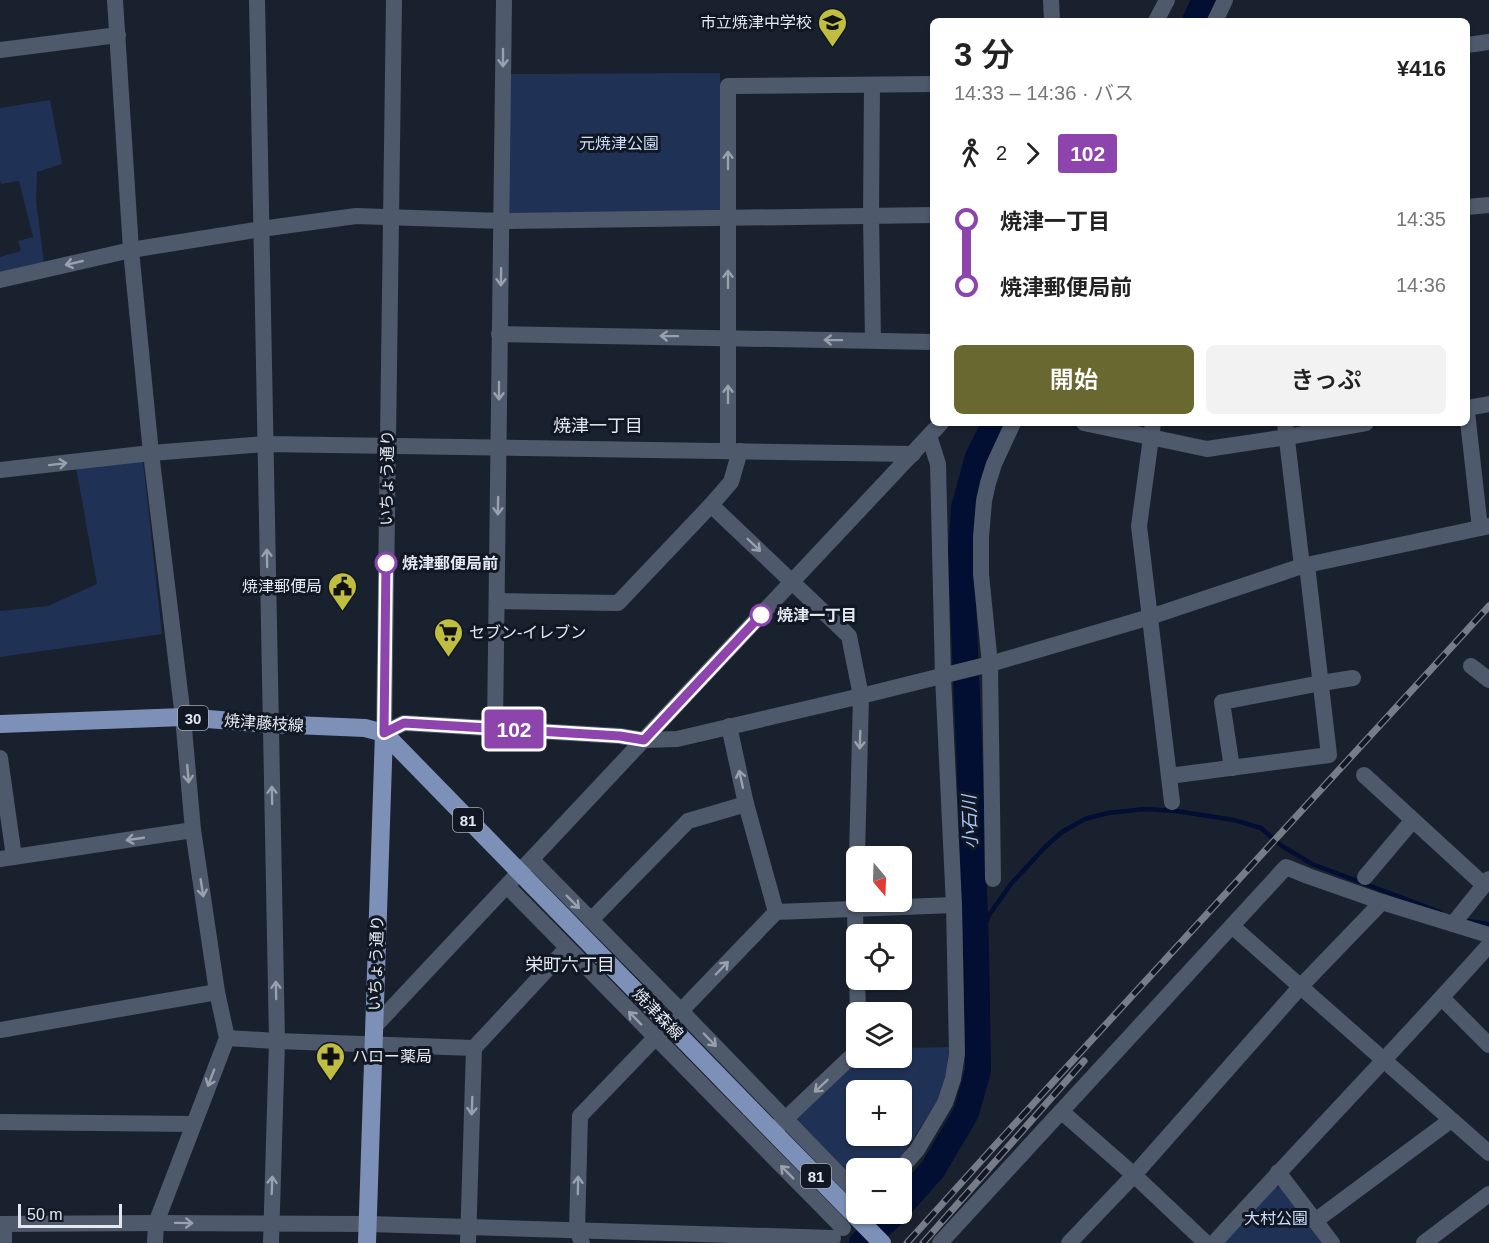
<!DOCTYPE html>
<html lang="ja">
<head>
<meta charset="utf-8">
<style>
	body { margin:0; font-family:Arial,"Noto Sans JP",sans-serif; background:#f2f2f2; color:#222; height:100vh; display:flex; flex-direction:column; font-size:22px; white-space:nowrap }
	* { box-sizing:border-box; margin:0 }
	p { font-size:20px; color:#767676 }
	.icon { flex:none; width:33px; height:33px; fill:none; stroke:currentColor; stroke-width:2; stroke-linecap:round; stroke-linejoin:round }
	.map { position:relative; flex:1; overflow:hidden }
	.panel { position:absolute; left:930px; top:18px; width:540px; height:408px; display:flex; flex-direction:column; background:#fff; border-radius:9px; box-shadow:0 2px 4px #0004 }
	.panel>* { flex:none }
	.badge { padding:0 12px; border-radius:4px; font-size:21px; line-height:39px }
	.needle { width:39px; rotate:161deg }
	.controls { position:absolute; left:846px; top:846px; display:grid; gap:12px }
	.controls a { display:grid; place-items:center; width:66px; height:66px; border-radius:9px; background:#fff; box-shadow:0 2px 4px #0004; font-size:30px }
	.scale { position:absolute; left:18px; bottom:15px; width:104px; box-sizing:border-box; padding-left:6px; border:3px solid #e3e8f1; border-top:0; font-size:16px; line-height:21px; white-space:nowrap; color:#e3e8f1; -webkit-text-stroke:4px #111824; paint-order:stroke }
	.map>.badge { position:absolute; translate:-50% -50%; box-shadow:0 0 0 3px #fff }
	.legs { display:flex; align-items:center; gap:9px; height:66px; padding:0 24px; font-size:20px }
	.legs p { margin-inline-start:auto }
	.summary { display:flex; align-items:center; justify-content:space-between; height:102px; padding:0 24px }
	h1 { font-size:33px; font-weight:600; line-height:45px }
	.action { display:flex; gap:12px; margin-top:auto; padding:12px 24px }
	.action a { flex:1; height:69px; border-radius:9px; background:#696830; color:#fff; font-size:24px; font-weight:600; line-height:69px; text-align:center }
	.action a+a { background:#f2f2f2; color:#222 }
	ul { padding:0 24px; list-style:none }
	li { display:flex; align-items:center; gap:21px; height:66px; font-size:22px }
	li i { display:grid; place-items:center; width:9px; height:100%; margin:0 8px; background:currentColor }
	li i::after { content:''; width:15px; height:15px; margin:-8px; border:4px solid; border-radius:50%; background:#fff }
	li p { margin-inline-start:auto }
	li:first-child i { background:linear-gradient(#0000 50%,currentColor 0) }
	li:last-child i { background:linear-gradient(currentColor 50%,#0000 0) }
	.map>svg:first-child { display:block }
</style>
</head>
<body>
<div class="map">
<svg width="1489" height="1243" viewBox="0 0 1489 1243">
	<rect width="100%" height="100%" fill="#1a212e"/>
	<g fill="#1f3154" fill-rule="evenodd">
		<polygon points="720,73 722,212 509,215 509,74"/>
		<polygon points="50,100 62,164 37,172 36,201 44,263 0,273 0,257 21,251 18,241 33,237 19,181 1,184 0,181 0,108"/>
		<polygon points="143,461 162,634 0,657 0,611 48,606 97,584 76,467"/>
		<path d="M949 1047 946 1077 938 1100 905 1151 890 1168H856V1183L798 1123 797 1117 857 1058H902V1048ZM856 1090H902V1136H856Z"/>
		<polygon points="1274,1187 1282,1187 1324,1243 1222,1243"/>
	</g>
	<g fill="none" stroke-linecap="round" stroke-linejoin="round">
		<g stroke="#020e32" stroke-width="4.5">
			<polyline points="1468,921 1489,924"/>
			<polyline points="976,947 989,915 1011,884 1045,847 1062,832 1085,819 1108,813 1145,809 1176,811 1234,820 1261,828 1282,846 1312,864 1440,912"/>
		</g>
		<g stroke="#020e32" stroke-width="26">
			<polyline points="1195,21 1205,0"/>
			<polyline points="902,1204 933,1169 966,1113 978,1071 976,947 970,772 961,553 964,508 978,457 995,423"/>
			<polyline points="862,1243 893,1214"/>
		</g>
		<g stroke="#4f596c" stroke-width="16">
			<polyline points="115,0 131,250 151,453 183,717 193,830 217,992 227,1038 156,1223 155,1243"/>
			<polyline points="257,0 277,1041 271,1243"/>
			<polyline points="394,0 384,733 404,723 620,736 644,740 677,739 861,696 990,664 1150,617 1302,566 1489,526"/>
			<polyline points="1051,0 1052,21"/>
			<polyline points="1156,21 1167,0"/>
			<polyline points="1215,21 1225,0"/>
			<polyline points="1467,45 1489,42"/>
			<polyline points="0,50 118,35"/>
			<polyline points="872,85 871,216 873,340"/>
			<polyline points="1467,207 1489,205"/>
			<polyline points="0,280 131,250 261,229 356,216 502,221 933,215"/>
			<polyline points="499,334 933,342"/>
			<polyline points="1467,408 1489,404"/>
			<polyline points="1467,412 1480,528"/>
			<polyline points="1084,423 1207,449 1287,437 1366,423"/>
			<polyline points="1153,423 1139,526 1172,802"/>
			<polyline points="1285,423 1302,566"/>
			<polyline points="728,450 728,86 933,84"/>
			<polyline points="0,470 151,453 265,444 913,454"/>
			<polyline points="711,505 849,636 861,696 857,856"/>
			<polyline points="497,601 618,603 711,505 731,482 740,451"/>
			<polyline points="1471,666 1489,680"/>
			<polyline points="495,728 504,0"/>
			<polyline points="0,758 14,857"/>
			<polyline points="1232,768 1222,702 1321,683 1353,678"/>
			<polyline points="1364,775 1484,885"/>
			<polyline points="1169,776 1329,755 1307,565"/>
			<polyline points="856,857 855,909 856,964"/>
			<polyline points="0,859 193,830"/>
			<polyline points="532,860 681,1011 856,1192"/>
			<polyline points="1365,877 1413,820"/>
			<polyline points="993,879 990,664 981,574 981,537 984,501 988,483 994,464 1013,423"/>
			<polyline points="507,886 843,1228"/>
			<polyline points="776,912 954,905"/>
			<polyline points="591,920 688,821 746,804"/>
			<polyline points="1453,924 1489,879"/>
			<polyline points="1232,926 1489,1153"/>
			<polyline points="857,980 858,1012"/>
			<polyline points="1442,998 1489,1045"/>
			<polyline points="374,1027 941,423"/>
			<polyline points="0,1030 217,992"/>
			<polyline points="227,1038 277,1041 474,1048"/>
			<polyline points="1062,1112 1134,1175 1206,1243"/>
			<polyline points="0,1122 193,1124"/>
			<polyline points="778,1126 856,1052"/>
			<polyline points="901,1168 917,1150 945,1103 953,1079 957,1054 954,905 943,676 938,464 929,436"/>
			<polyline points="1278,1172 1332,1243"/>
			<polyline points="1315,1221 1451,1120"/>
			<polyline points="0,1224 156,1223 368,1224 833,1238"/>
			<polyline points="4,1224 4,1243"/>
			<polyline points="468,1243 474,1048 567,948"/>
			<polyline points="582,1243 577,1230 580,1116 776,912 746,804 729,726"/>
			<polyline points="940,1243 1286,867 1308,876 1382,902"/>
			<polyline points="1069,1243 1134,1175 1301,986 1382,902 1489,935"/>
			<path d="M1214 1243C1305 1143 1399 1046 1489 945"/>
			<polyline points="1424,1243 1489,1194"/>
		</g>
		<g stroke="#7c90b8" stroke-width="18">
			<polyline points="0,724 183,717 270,724 365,728 384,733"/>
			<polyline points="384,733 664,1020"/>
			<polyline points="673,1029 750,1108"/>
			<polyline points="367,1243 384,733"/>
		</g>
		<defs>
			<g id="rail">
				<polyline points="907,1243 990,1151 1489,606"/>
				<polyline points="923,1243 1084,1061"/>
			</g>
		</defs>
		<use href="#rail" stroke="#777d88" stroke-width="7"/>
		<use href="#rail" stroke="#111824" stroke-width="4.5" stroke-dasharray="14" stroke-linecap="butt"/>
		<g stroke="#7c90b8" stroke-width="18">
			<polyline points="664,1020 673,1029"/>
			<polyline points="750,1108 882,1243"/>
		</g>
	</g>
	<defs><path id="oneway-shaft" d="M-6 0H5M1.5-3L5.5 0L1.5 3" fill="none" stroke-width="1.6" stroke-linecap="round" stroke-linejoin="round" transform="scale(1.5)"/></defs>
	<g stroke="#99a0ae">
		<use href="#oneway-shaft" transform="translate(503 58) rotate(90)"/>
		<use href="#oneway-shaft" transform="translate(728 160) rotate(-90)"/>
		<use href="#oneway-shaft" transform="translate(74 263) rotate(167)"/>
		<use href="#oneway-shaft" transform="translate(501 277) rotate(91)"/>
		<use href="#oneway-shaft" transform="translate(728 279) rotate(-90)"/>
		<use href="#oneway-shaft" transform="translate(669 336) rotate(-179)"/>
		<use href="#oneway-shaft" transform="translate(833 340) rotate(-179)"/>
		<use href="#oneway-shaft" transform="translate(499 391) rotate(90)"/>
		<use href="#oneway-shaft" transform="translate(728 394) rotate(-90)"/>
		<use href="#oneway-shaft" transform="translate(58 464) rotate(-7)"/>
		<use href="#oneway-shaft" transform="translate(498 506) rotate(91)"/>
		<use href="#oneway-shaft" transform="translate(754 545) rotate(44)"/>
		<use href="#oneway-shaft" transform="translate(267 558) rotate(-91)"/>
		<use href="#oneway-shaft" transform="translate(860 740) rotate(92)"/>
		<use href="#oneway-shaft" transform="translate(188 774) rotate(85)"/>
		<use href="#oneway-shaft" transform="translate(741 779) rotate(-102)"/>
		<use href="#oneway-shaft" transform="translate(272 795) rotate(-91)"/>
		<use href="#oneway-shaft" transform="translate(135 839) rotate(172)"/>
		<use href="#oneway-shaft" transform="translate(202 888) rotate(81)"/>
		<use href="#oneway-shaft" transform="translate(573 902) rotate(45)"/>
		<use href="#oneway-shaft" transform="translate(722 968) rotate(-46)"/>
		<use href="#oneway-shaft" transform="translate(276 990) rotate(-91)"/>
		<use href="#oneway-shaft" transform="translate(635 1018) rotate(-134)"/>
		<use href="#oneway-shaft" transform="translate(710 1040) rotate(46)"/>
		<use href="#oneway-shaft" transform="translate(211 1078) rotate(111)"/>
		<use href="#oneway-shaft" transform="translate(821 1086) rotate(137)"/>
		<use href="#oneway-shaft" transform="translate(472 1106) rotate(92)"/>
		<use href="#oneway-shaft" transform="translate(787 1172) rotate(-135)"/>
		<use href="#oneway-shaft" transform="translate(272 1185) rotate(-88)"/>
		<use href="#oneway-shaft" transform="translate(578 1185) rotate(-89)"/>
		<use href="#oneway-shaft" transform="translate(184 1223) rotate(1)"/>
	</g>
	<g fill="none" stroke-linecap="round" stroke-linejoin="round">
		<defs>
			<polyline id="line-1" points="386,563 384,733 404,723 620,736 644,740 761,615"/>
		</defs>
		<use href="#line-1" stroke="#fff" stroke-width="14"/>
		<use href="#line-1" stroke="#8e44ad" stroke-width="9"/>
	</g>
	<defs>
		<symbol id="school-pin" viewBox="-11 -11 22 30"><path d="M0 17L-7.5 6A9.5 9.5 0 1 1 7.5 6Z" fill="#bfbe41" stroke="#111824"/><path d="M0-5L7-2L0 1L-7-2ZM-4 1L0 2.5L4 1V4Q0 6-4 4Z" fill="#111"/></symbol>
		<symbol id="civic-pin" viewBox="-11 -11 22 30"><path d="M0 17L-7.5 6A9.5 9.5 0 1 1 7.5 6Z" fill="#bfbe41" stroke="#111824"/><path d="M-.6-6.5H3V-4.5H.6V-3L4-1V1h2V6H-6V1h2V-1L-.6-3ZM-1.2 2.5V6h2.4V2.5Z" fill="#111"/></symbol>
		<symbol id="supermarket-pin" viewBox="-11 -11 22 30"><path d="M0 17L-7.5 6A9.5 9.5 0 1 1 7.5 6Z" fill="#bfbe41" stroke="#111824"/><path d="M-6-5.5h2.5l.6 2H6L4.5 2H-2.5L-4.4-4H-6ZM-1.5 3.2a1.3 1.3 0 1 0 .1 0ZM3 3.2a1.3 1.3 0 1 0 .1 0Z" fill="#111"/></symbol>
		<symbol id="pharmacy-pin" viewBox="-11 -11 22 30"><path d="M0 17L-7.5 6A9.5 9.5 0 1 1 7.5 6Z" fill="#bfbe41" stroke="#111824"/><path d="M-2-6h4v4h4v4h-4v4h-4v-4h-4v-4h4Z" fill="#111"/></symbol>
	</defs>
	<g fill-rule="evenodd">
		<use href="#school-pin" x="816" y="6" width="33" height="45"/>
		<use href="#civic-pin" x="326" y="570" width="33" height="45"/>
		<use href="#supermarket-pin" x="432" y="616" width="33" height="45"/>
		<use href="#pharmacy-pin" x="314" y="1040" width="33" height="45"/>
	</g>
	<g fill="#fff" stroke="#8e44ad" stroke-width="3">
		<circle cx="386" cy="563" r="10"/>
		<circle cx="761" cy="615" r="10"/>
	</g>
	<g text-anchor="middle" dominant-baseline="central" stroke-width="6" stroke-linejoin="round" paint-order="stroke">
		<g fill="#111824" stroke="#a4aab4" stroke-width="1.5">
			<rect x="178" y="706" width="30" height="24" rx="4.5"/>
			<rect x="453" y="808" width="30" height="24" rx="4.5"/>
			<rect x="801" y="1164" width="30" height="24" rx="4.5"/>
		</g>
		<g font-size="15" font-weight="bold" fill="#e3e8f1">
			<text x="193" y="718">30</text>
			<text x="468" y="820">81</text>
			<text x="816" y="1176">81</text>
		</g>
		<g font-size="16" fill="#e3e8f1" stroke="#111824" text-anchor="end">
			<text x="812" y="22">市立焼津中学校</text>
			<text x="322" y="586">焼津郵便局</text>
			<text x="469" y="632" text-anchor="start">セブン-イレブン</text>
			<text x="352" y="1056" text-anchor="start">ハロー薬局</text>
		</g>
		<g font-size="16" fill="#cfdefb" stroke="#111824">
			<text x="619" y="143">元焼津公園</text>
			<text x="1276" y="1218">大村公園</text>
		</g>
		<g font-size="16" fill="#e3e8f1" stroke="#111824">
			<text transform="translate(387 478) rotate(-89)">いちょう通り</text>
			<text transform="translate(264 723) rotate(4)">焼津藤枝線</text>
			<text transform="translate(376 963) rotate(-88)">いちょう通り</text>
			<text transform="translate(658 1014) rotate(46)">焼津森線</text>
		</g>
		<g font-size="16" font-weight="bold" fill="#e3e8f1" stroke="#111824" text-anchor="start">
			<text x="402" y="563">焼津郵便局前</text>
			<text x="777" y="615">焼津一丁目</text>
		</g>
		<g font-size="18" fill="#e3e8f1" stroke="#111824">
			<text x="598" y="426">焼津一丁目</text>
			<text x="570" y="965">栄町六丁目</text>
		</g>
		<g font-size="18" font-style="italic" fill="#a8c5fc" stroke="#111824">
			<text transform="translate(970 822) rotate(-92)">小石川</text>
		</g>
	</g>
</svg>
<div class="controls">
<a><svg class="needle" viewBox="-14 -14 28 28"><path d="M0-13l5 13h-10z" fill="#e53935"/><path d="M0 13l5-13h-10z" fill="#767676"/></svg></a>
<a><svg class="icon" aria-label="locate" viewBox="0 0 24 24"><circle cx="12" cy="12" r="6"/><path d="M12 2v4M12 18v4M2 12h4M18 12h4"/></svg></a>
<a><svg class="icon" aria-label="layers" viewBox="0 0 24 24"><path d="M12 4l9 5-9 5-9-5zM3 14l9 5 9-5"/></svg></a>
<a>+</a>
<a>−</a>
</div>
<div class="scale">50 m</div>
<b class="badge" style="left:514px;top:729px;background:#8e44ad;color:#fff">102</b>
<section class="panel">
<div class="summary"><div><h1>3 分</h1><p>14:33 – 14:36 · バス</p></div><b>¥416</b></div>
<div class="legs"><svg class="icon" aria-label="walk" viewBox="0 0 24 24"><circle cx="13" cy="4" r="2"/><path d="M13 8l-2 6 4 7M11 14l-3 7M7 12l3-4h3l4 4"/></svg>2<svg class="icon" aria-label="forward" viewBox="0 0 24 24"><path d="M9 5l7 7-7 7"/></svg><b class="badge" style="background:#8e44ad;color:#fff">102</b></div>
<ul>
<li><i style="color:#8e44ad"></i><b>焼津一丁目</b><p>14:35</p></li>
<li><i style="color:#8e44ad"></i><b>焼津郵便局前</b><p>14:36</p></li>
</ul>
<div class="action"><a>開始</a><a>きっぷ</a></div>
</section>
</div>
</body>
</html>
